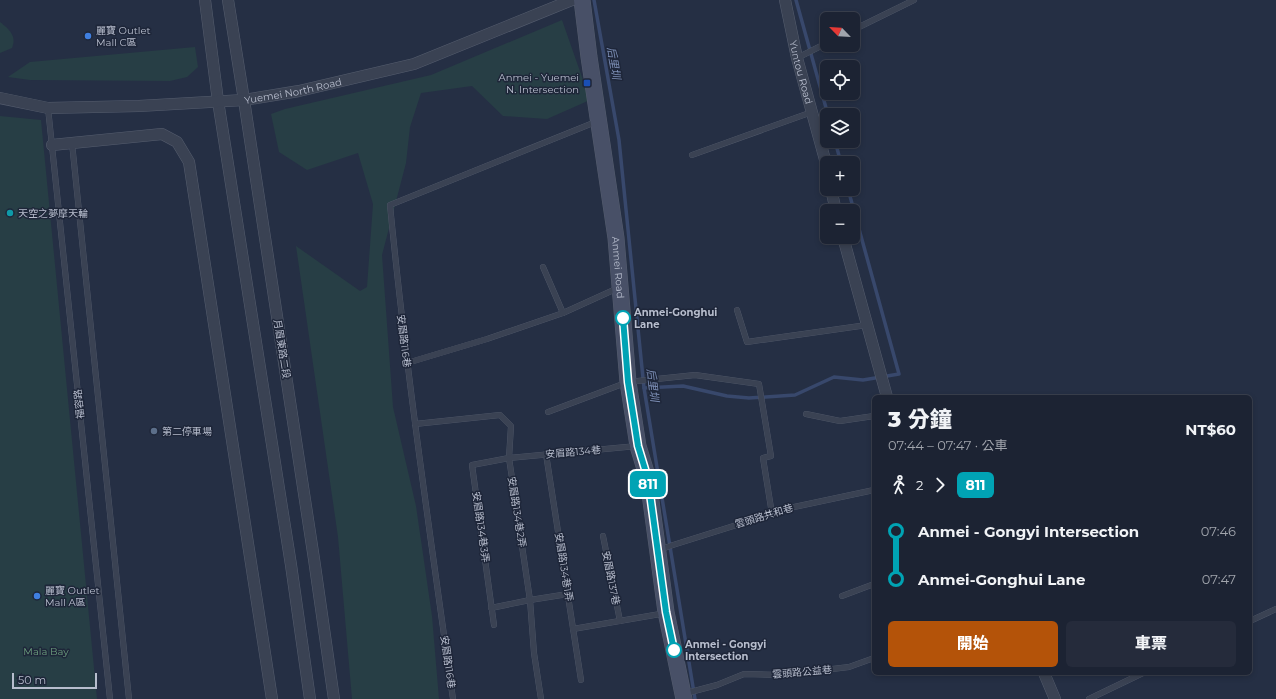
<!DOCTYPE html>
<html lang="zh-TW">
<head>
<meta charset="utf-8">
<style>
	body { margin:0; font-family:Montserrat,"Noto Sans TC",sans-serif; background:#252b3b; color:#f1f3f6; height:100vh; display:flex; flex-direction:column; font-size:15px; white-space:nowrap }
	* { box-sizing:border-box; margin:0 }
	p { font-size:13px; color:#a0a4ac }
	.icon { flex:none; width:22px; height:22px; fill:none; stroke:currentColor; stroke-width:2; stroke-linecap:round; stroke-linejoin:round }
	.map { position:relative; flex:1; overflow:hidden }
	.sheet { position:absolute; left:872px; top:395px; width:380px; height:280px; display:flex; flex-direction:column; background:#1c2333; border-radius:6px; box-shadow:0 2px 6px #0003,0 0 0 1px #3a404e }
	.sheet>* { flex:none }
	.badge { padding:0 8px; border-radius:6px; font-size:14px; line-height:26px }
	.needle { width:26px; rotate:295deg }
	.buttons { position:absolute; left:820px; top:12px; display:grid; gap:8px }
	.buttons a { display:grid; place-items:center; width:40px; height:40px; border-radius:6px; background:#1c2333; box-shadow:0 2px 6px #0003,0 0 0 1px #3a404e; font-size:20px }
	.scale { position:absolute; left:12px; bottom:10px; width:85px; box-sizing:border-box; padding-left:4px; border:2px solid #b7bdcd; border-top:0; font-size:11px; line-height:14px; white-space:nowrap; color:#b7bdcd; -webkit-text-stroke:3px #1e2639; paint-order:stroke }
	.map>.badge { position:absolute; translate:-50% -50%; box-shadow:0 0 0 2px #fff }
	.legs { display:flex; align-items:center; gap:6px; height:44px; padding:0 16px; font-size:13px }
	.legs p { margin-inline-start:auto }
	.summary { display:flex; align-items:center; justify-content:space-between; height:68px; padding:0 16px }
	h1 { font-size:22px; font-weight:800; line-height:30px }
	.primary-button { display:flex; gap:8px; margin-top:auto; padding:8px 16px }
	.primary-button a { flex:1; height:46px; border-radius:6px; background:#b45309; color:#fff; font-size:16px; font-weight:800; line-height:46px; text-align:center }
	.primary-button a+a { background:#252b3b; color:#f1f3f6 }
	ul { padding:0 16px; list-style:none }
	li { display:flex; align-items:center; gap:14px; height:48px; font-size:15px }
	li i { display:grid; place-items:center; width:6px; height:100%; margin:0 5px; background:currentColor }
	li i::after { content:''; width:10px; height:10px; margin:-5px; border:3px solid; border-radius:50%; background:#1c2333 }
	li p { margin-inline-start:auto }
	li:first-child i { background:linear-gradient(#0000 50%,currentColor 0) }
	li:last-child i { background:linear-gradient(currentColor 50%,#0000 0) }
	.map>svg:first-child { display:block }
</style>
</head>
<body>
<div class="map">
<svg width="1276" height="699" viewBox="0 0 1276 699">
	<rect width="100%" height="100%" fill="#252f44"/>
	<g fill="#273e45">
		<polygon points="562,20 590,100 547,119 503,116 472,86 421,93 410,127 406,163 382,255 393,407 416,506 432,616 439,699 352,699 338,537 296,246 360,291 367,287 373,204 358,153 307,170 279,152 271,114 285,109 431,75"/>
		<path d="M0 22C9 29 17 36 12 48L0 53Z"/>
		<polygon points="195,47 198,67 187,77 170,81 30,80 8,77 30,62"/>
		<polygon points="0,116 41,120 97,699 0,699"/>
	</g>
	<g fill="none" stroke-linecap="round" stroke-linejoin="round">
		<g stroke="#38486c" stroke-width="3.5">
			<polyline points="594,0 619,140 644,388 695,699"/>
			<polyline points="796,0 828,115"/>
			<polyline points="835,141 841,163"/>
			<polyline points="644,388 683,386 727,396 749,398 795,395 834,377 863,380 899,374 848,189"/>
		</g>
		<defs>
			<g id="lane">
				<polyline points="853,30 914,0"/>
				<polyline points="797,58 827,43"/>
				<polyline points="48,108 110,699"/>
				<polyline points="72,143 129,699"/>
				<polyline points="692,155 812,112"/>
				<polyline points="543,267 563,313"/>
				<polyline points="737,310 747,342 867,325"/>
				<polyline points="407,363 487,339 563,313 618,288"/>
				<polyline points="548,412 628,382 695,375 759,384 771,456 763,458 772,514"/>
				<polyline points="806,414 840,421 874,416"/>
				<polyline points="415,424 500,415 511,426 509,458 530,600 534,653 541,699"/>
				<polyline points="546,454 581,680"/>
				<polyline points="603,536 620,621"/>
				<polyline points="659,550 673,545 794,507 874,490"/>
				<polyline points="842,596 874,584"/>
				<polyline points="491,608 530,600 568,594"/>
				<polyline points="1250,621 1276,609"/>
				<polyline points="494,625 472,465 509,458 637,446"/>
				<polyline points="573,629 666,613"/>
				<polyline points="683,694 717,685 744,674 782,675 849,667 874,658"/>
				<path d="M453 699C430 535 406 370 390 205L598 121"/>
				<polyline points="1089,699 1143,673"/>
			</g>
			<g id="street">
				<polyline points="205,0 218,101 291,565 310,699"/>
				<polyline points="228,0 244,100 314,559 334,699"/>
				<path id="s1" d="M785 0 797 58 827 167"/>
				<path id="s2" d="M0 98 48 108 139 106 244 100 299 91 414 64 572 0"/>
				<polyline points="52,145 162,134 177,142 189,162 272,699"/>
				<polyline points="831,189 836,211"/>
				<polyline points="843,237 887,397"/>
				<polyline points="1044,673 1055,699"/>
			</g>
			<g id="secondary">
				<path id="s3" d="M582 0 589 57 616 238 628 382 638 446 648 479 666 612 684 699"/>
			</g>
		</defs>
		<use href="#lane" stroke="#555d6e" stroke-width="6"/>
		<use href="#street" stroke="#555d6e" stroke-width="12"/>
		<use href="#secondary" stroke="#555d6e" stroke-width="17"/>
		<use href="#lane" stroke="#3a4253" stroke-width="5.5"/>
		<use href="#street" stroke="#3a4253" stroke-width="11"/>
		<use href="#secondary" stroke="#485067" stroke-width="16"/>
	</g>
	<g fill="none" stroke-linecap="round" stroke-linejoin="round">
		<defs>
			<polyline id="line-1" points="623,318 628,382 634,420 638,446 648,479 666,612 674,650"/>
		</defs>
		<use href="#line-1" stroke="#fff" stroke-width="9"/>
		<use href="#line-1" stroke="#00a3b4" stroke-width="6"/>
	</g>
	<g fill="#3f7fe0" stroke="#1e2639" stroke-width="1.5">
		<circle cx="88" cy="36" r="4"/>
		<circle cx="37" cy="596" r="4"/>
	</g>
	<rect fill="#1a4fb4" stroke="#1e2639" stroke-width="1.5" x="583" y="79" width="8" height="8" rx="2"/>
	<circle fill="#0f9aa8" stroke="#1e2639" stroke-width="1.5" cx="10" cy="213" r="4"/>
	<g fill="#fff" stroke="#00a3b4" stroke-width="2">
		<circle cx="623" cy="318" r="7"/>
		<circle cx="674" cy="650" r="7"/>
	</g>
	<circle fill="#5c6f8a" stroke="#1e2639" stroke-width="1.5" cx="154" cy="431" r="4"/>
	<g text-anchor="middle" dominant-baseline="central" stroke-width="3" stroke-linejoin="round" paint-order="stroke">
		<g font-size="10" fill="#b7bdcd" stroke="#1e2639" text-anchor="start">
			<text x="96" y="30">麗寶 Outlet<tspan x="96" dy="12">Mall C區</tspan></text>
			<text x="579" y="77" text-anchor="end">Anmei - Yuemei<tspan x="579" dy="12">N. Intersection</tspan></text>
			<text x="18" y="213">天空之夢摩天輪</text>
			<text x="162" y="431">第二停車場</text>
			<text x="45" y="590">麗寶 Outlet<tspan x="45" dy="12">Mall A區</tspan></text>
		</g>
		<g font-size="10" fill="#b7bdcd" stroke="#1e2639">
			<text stroke="none"><textPath href="#s1" startOffset="74">Yuntou Road</textPath></text>
			<text stroke="none"><textPath href="#s2" startOffset="295">Yuemei North Road</textPath></text>
			<text stroke="none"><textPath href="#s3" startOffset="270">Anmei Road</textPath></text>
			<text transform="translate(404 341) rotate(83)">安眉路116巷</text>
			<text transform="translate(282 349) rotate(81)">月眉東路二段</text>
			<text transform="translate(79 404) rotate(-96)">福容路</text>
			<text transform="translate(573 452) rotate(-5)">安眉路134巷</text>
			<text transform="translate(517 512) rotate(81)">安眉路134巷2弄</text>
			<text transform="translate(764 516) rotate(-17)">雲頭路共和巷</text>
			<text transform="translate(481 527) rotate(82)">安眉路134巷3弄</text>
			<text transform="translate(564 567) rotate(81)">安眉路134巷1弄</text>
			<text transform="translate(611 578) rotate(79)">安眉路137巷</text>
			<text transform="translate(448 662) rotate(82)">安眉路116巷</text>
			<text transform="translate(802 672) rotate(-5)">雲頭路公益巷</text>
		</g>
		<g font-size="10" font-weight="bold" fill="#b7bdcd" stroke="#1e2639" text-anchor="start">
			<text x="634" y="312">Anmei-Gonghui<tspan x="634" dy="12">Lane</tspan></text>
			<text x="685" y="644">Anmei - Gongyi<tspan x="685" dy="12">Intersection</tspan></text>
		</g>
		<g font-size="10" fill="#6d9f7e" stroke="#1e2639">
			<text x="46" y="651">Mala Bay</text>
		</g>
		<g font-size="11" font-style="italic" fill="#7d8fb6" stroke="#1e2639">
			<text transform="translate(614 63) rotate(80)">后里圳</text>
			<text transform="translate(653 385) rotate(83)">后里圳</text>
		</g>
	</g>
</svg>
<div class="buttons">
<a><svg class="needle" viewBox="-14 -14 28 28"><path d="M0-13l5 13h-10z" fill="#e53935"/><path d="M0 13l5-13h-10z" fill="#a0a4ac"/></svg></a>
<a><svg class="icon" aria-label="locate" viewBox="0 0 24 24"><circle cx="12" cy="12" r="6"/><path d="M12 2v4M12 18v4M2 12h4M18 12h4"/></svg></a>
<a><svg class="icon" aria-label="layers" viewBox="0 0 24 24"><path d="M12 4l9 5-9 5-9-5zM3 14l9 5 9-5"/></svg></a>
<a>+</a>
<a>−</a>
</div>
<div class="scale">50 m</div>
<b class="badge" style="left:648px;top:484px;background:#00a3b4;color:#fff">811</b>
<section class="sheet">
<div class="summary"><div><h1>3 分鐘</h1><p>07:44 – 07:47 · 公車</p></div><b>NT$60</b></div>
<div class="legs"><svg class="icon" aria-label="walk" viewBox="0 0 24 24"><circle cx="13" cy="4" r="2"/><path d="M13 8l-2 6 4 7M11 14l-3 7M7 12l3-4h3l4 4"/></svg>2<svg class="icon" aria-label="forward" viewBox="0 0 24 24"><path d="M9 5l7 7-7 7"/></svg><b class="badge" style="background:#00a3b4;color:#fff">811</b></div>
<ul>
<li><i style="color:#00a3b4"></i><b>Anmei - Gongyi Intersection</b><p>07:46</p></li>
<li><i style="color:#00a3b4"></i><b>Anmei-Gonghui Lane</b><p>07:47</p></li>
</ul>
<div class="primary-button"><a>開始</a><a>車票</a></div>
</section>
</div>
</body>
</html>
